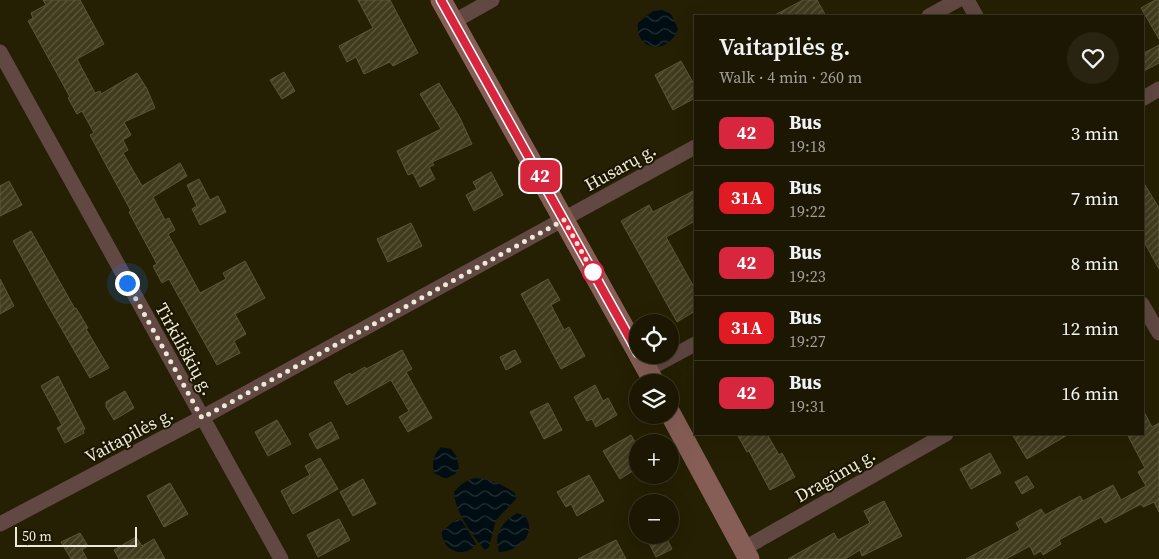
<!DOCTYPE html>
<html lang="en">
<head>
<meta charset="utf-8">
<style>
	body { margin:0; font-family:"Source Serif 4",serif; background:#292411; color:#f1f3f6; height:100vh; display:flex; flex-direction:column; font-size:19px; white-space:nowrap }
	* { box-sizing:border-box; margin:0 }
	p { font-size:16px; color:#a09f99 }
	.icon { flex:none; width:28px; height:28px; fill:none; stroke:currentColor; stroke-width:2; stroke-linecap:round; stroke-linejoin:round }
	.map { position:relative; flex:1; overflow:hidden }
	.drawer { position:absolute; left:694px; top:15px; width:450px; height:420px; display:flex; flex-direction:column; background:#1c1702; border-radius:0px; box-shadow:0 5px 20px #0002,0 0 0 1px #3a3624 }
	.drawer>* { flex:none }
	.badge { padding:0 10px; border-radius:8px; font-size:18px; line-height:32px }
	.tools { position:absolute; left:629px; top:314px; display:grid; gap:10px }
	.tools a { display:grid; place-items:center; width:50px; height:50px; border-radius:50%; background:#1c1702; box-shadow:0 5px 20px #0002,0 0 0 1px #3a3624; font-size:25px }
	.scale { position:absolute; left:15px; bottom:12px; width:122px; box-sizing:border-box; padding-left:5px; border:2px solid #ece9d8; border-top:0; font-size:14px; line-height:18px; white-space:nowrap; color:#ece9d8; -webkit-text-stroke:4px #1b1600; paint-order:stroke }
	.you { position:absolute; width:25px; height:25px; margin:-12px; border:4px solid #fff; border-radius:50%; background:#1a73e8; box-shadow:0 0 0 8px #1a73e833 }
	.map>.badge { position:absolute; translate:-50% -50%; box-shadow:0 0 0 2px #fff }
	.round { display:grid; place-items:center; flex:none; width:52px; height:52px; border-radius:26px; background:#292411 }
	.head { display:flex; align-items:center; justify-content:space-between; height:85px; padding:0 25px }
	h1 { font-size:24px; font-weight:600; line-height:38px }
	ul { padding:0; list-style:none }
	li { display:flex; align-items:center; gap:15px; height:65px; padding:0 25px; border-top:1px solid #3a3624 }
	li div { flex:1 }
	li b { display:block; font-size:19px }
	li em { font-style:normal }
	li .badge { min-width:55px; font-weight:700; text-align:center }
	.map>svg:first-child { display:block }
</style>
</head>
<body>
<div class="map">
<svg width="1159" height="559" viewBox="0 0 1159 559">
	<defs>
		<pattern id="water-waves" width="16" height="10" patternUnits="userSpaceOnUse" patternTransform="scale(1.25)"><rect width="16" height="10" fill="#000e13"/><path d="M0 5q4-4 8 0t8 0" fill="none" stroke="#253135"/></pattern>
		<pattern id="building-hatch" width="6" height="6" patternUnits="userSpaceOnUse" patternTransform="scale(1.25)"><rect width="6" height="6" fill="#413b1e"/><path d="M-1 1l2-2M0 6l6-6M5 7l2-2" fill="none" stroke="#5d573e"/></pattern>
	</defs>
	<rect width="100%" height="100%" fill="#251f03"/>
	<g fill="url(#water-waves)">
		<path d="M662 10 671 14 678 29C669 55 635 52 638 23L653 11Z"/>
		<path d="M441 447 451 449 457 457 459 469 455 474 446 479 434 473C432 461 433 456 441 447Z"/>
		<path d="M474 478C490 479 502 484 515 493L516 499 496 520 489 547 485 550C472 535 455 512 454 492 460 485 465 481 474 478Z"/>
		<path d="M517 513 525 516C527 519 529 523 529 526 530 542 512 552 499 552 493 535 502 522 517 513Z"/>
		<path d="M457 519 462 521 476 544C466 559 441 552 442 531Z"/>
	</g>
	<g fill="url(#building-hatch)" stroke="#5c5638">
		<polygon points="43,0 80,0 104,44 77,59 95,93 100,91 101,94 137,73 147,89 155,108 124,122 131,135 123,140 128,150 123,153 142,186 180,163 187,176 153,197 165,220 169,218 175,230 168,234 200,293 226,279 223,273 245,261 265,298 235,314 246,334 234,341 240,353 217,365 169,279 162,283 153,266 157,264 129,212 131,211 90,135 94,133 82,111 77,114 68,98 70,97 28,21 33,18 31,13 46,5"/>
		<polygon points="358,0 390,0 418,53 393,66 390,62 364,74 356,57 347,62 339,46 373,28"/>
		<polygon points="803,0 817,0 826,16 773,16"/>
		<polygon points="1155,0 1159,0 1159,39 1141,8"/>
		<polygon points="1159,45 1159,63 1142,72 1142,54"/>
		<polygon points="681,61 695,86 695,98 673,110 655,75"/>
		<polygon points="284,72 295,91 282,99 270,80"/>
		<polygon points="439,83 460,118 472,144 432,162 434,165 429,167 435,179 420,187 413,173 408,175 397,151 441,129 420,94"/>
		<polygon points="491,172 503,195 474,211 466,195 477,189 473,182"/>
		<polygon points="199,179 210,200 218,196 226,212 200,225 192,209 197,206 187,185"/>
		<polygon points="1142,180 1159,208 1159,269 1142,238"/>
		<polygon points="9,181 22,205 0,216 0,186"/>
		<polygon points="695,190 695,221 666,237 695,289 695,311 677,322 621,221 649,205 653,212"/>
		<polygon points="411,223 422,246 388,262 377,239"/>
		<polygon points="31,231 75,309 76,308 88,328 86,329 109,368 90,378 45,300 13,241"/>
		<polygon points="0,279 14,306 0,314"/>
		<polygon points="548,279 560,300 551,305 564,330 569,327 585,356 561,369 521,294"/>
		<polygon points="402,350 412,369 406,372 432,418 408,432 399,417 409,411 391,380 347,405 334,382 350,373 351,375 365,367 366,369"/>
		<polygon points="515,350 521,362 506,370 500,357"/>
		<polygon points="58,376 85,429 83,430 84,433 65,443 57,428 62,425 41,386"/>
		<polygon points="595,385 603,401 608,398 617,415 596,427 592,419 587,421 574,397"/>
		<polygon points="125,391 134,408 114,420 106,407 106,402"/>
		<polygon points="548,403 562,430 544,439 530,412"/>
		<polygon points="1142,408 1152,427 1159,423 1159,512 1154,502 1143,507 1141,504 1105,523 1101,517 1059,540 1061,544 1043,555 1041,551 1034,555 1030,546 1006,559 966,559 1020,530 1016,523 1041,509 1045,515 1080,496 1083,501 1113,485 1121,500 1146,486 1138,472 1145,468 1127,434 1142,434"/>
		<polygon points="277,420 291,444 268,456 255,432"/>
		<polygon points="331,422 339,438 317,449 309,434"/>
		<polygon points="737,434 767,434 779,455 782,453 795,477 770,490 749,451 747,452"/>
		<polygon points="1012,434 1069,434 1027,459"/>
		<polygon points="631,435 638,447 638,455 630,459 636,469 620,479 603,451"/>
		<polygon points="990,453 1001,473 971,489 960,469"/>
		<polygon points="320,458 338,489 293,514 281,491 310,475 305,466"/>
		<polygon points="589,475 604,501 577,516 571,504 566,507 557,492"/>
		<polygon points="1027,476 1034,487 1022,494 1015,482"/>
		<polygon points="363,479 376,504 353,516 340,492"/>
		<polygon points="170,483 188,514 164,527 147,496"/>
		<polygon points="884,501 902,536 862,556 860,550 845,559 788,559 834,533 838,540 870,523 864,511"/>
		<polygon points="339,519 350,540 318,557 307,535"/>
		<polygon points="80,533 88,546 82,550 87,559 71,559 61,542"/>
		<polygon points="645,535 665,535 672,549 656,557"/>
		<polygon points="136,537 142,546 154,539 165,559 119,559 114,550"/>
		<polygon points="616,540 626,559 578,559"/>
	</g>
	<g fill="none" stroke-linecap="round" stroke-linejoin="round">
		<g stroke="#614842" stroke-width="15">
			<polyline points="967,0 976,16"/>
			<polyline points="929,16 958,0"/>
			<polyline points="453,22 492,0"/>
			<polyline points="0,52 281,559"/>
			<polyline points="1142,99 1159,89"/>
			<polyline points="1142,304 1159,333"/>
			<polyline points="647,370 695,344"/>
			<polyline points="0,524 201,418 695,147"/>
			<polyline points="743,549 946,434"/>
		</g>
		<g stroke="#865e56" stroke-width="21">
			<polyline points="441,0 638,353"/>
			<polyline points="639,355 654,382"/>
			<polyline points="670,413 749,559"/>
		</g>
	</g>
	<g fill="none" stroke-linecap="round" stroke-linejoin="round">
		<defs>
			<polyline id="line" points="441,0 638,353"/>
		</defs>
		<use href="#line" stroke="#fff" stroke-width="11"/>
		<use href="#line" stroke="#d7263d" stroke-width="8"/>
		<polyline stroke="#ece9d8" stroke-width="5" stroke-dasharray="0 9" points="127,283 202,418 564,220 593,272"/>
	</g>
	<circle fill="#fff" stroke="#d7263d" stroke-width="2.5" cx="593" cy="272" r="10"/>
	<g text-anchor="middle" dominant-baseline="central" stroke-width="4" stroke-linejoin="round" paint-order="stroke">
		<g font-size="18" fill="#ece9d8" stroke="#1b1600">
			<text transform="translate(620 167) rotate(-29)">Husarų g.</text>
			<text transform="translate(185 349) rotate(61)">Tirkiliškių g.</text>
			<text transform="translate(129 435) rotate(-28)">Vaitapilės g.</text>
			<text transform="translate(835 475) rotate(-30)">Dragūnų g.</text>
		</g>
	</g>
</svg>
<div class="tools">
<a><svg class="icon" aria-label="locate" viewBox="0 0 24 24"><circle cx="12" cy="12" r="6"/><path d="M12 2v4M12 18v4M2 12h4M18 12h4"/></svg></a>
<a><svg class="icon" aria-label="layers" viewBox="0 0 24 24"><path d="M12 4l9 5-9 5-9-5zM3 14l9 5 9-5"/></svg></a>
<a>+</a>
<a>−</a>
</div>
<div class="scale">50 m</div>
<div class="you" style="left:127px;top:283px"></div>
<b class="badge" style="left:540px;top:176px;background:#d7263d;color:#fff">42</b>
<section class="drawer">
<div class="head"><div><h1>Vaitapilės g.</h1><p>Walk · 4 min · 260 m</p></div><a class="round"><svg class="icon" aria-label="heart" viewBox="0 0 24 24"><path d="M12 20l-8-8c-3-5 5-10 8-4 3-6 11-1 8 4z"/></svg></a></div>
<ul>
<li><span class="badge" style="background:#d7263d;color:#fff">42</span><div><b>Bus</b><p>19:18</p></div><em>3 min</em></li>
<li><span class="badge" style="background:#e01b24;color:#fff">31A</span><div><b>Bus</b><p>19:22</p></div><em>7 min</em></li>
<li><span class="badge" style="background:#d7263d;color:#fff">42</span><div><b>Bus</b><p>19:23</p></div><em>8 min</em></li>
<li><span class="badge" style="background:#e01b24;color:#fff">31A</span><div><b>Bus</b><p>19:27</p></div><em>12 min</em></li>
<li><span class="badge" style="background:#d7263d;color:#fff">42</span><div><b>Bus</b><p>19:31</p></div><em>16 min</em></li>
</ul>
</section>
</div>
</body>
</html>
